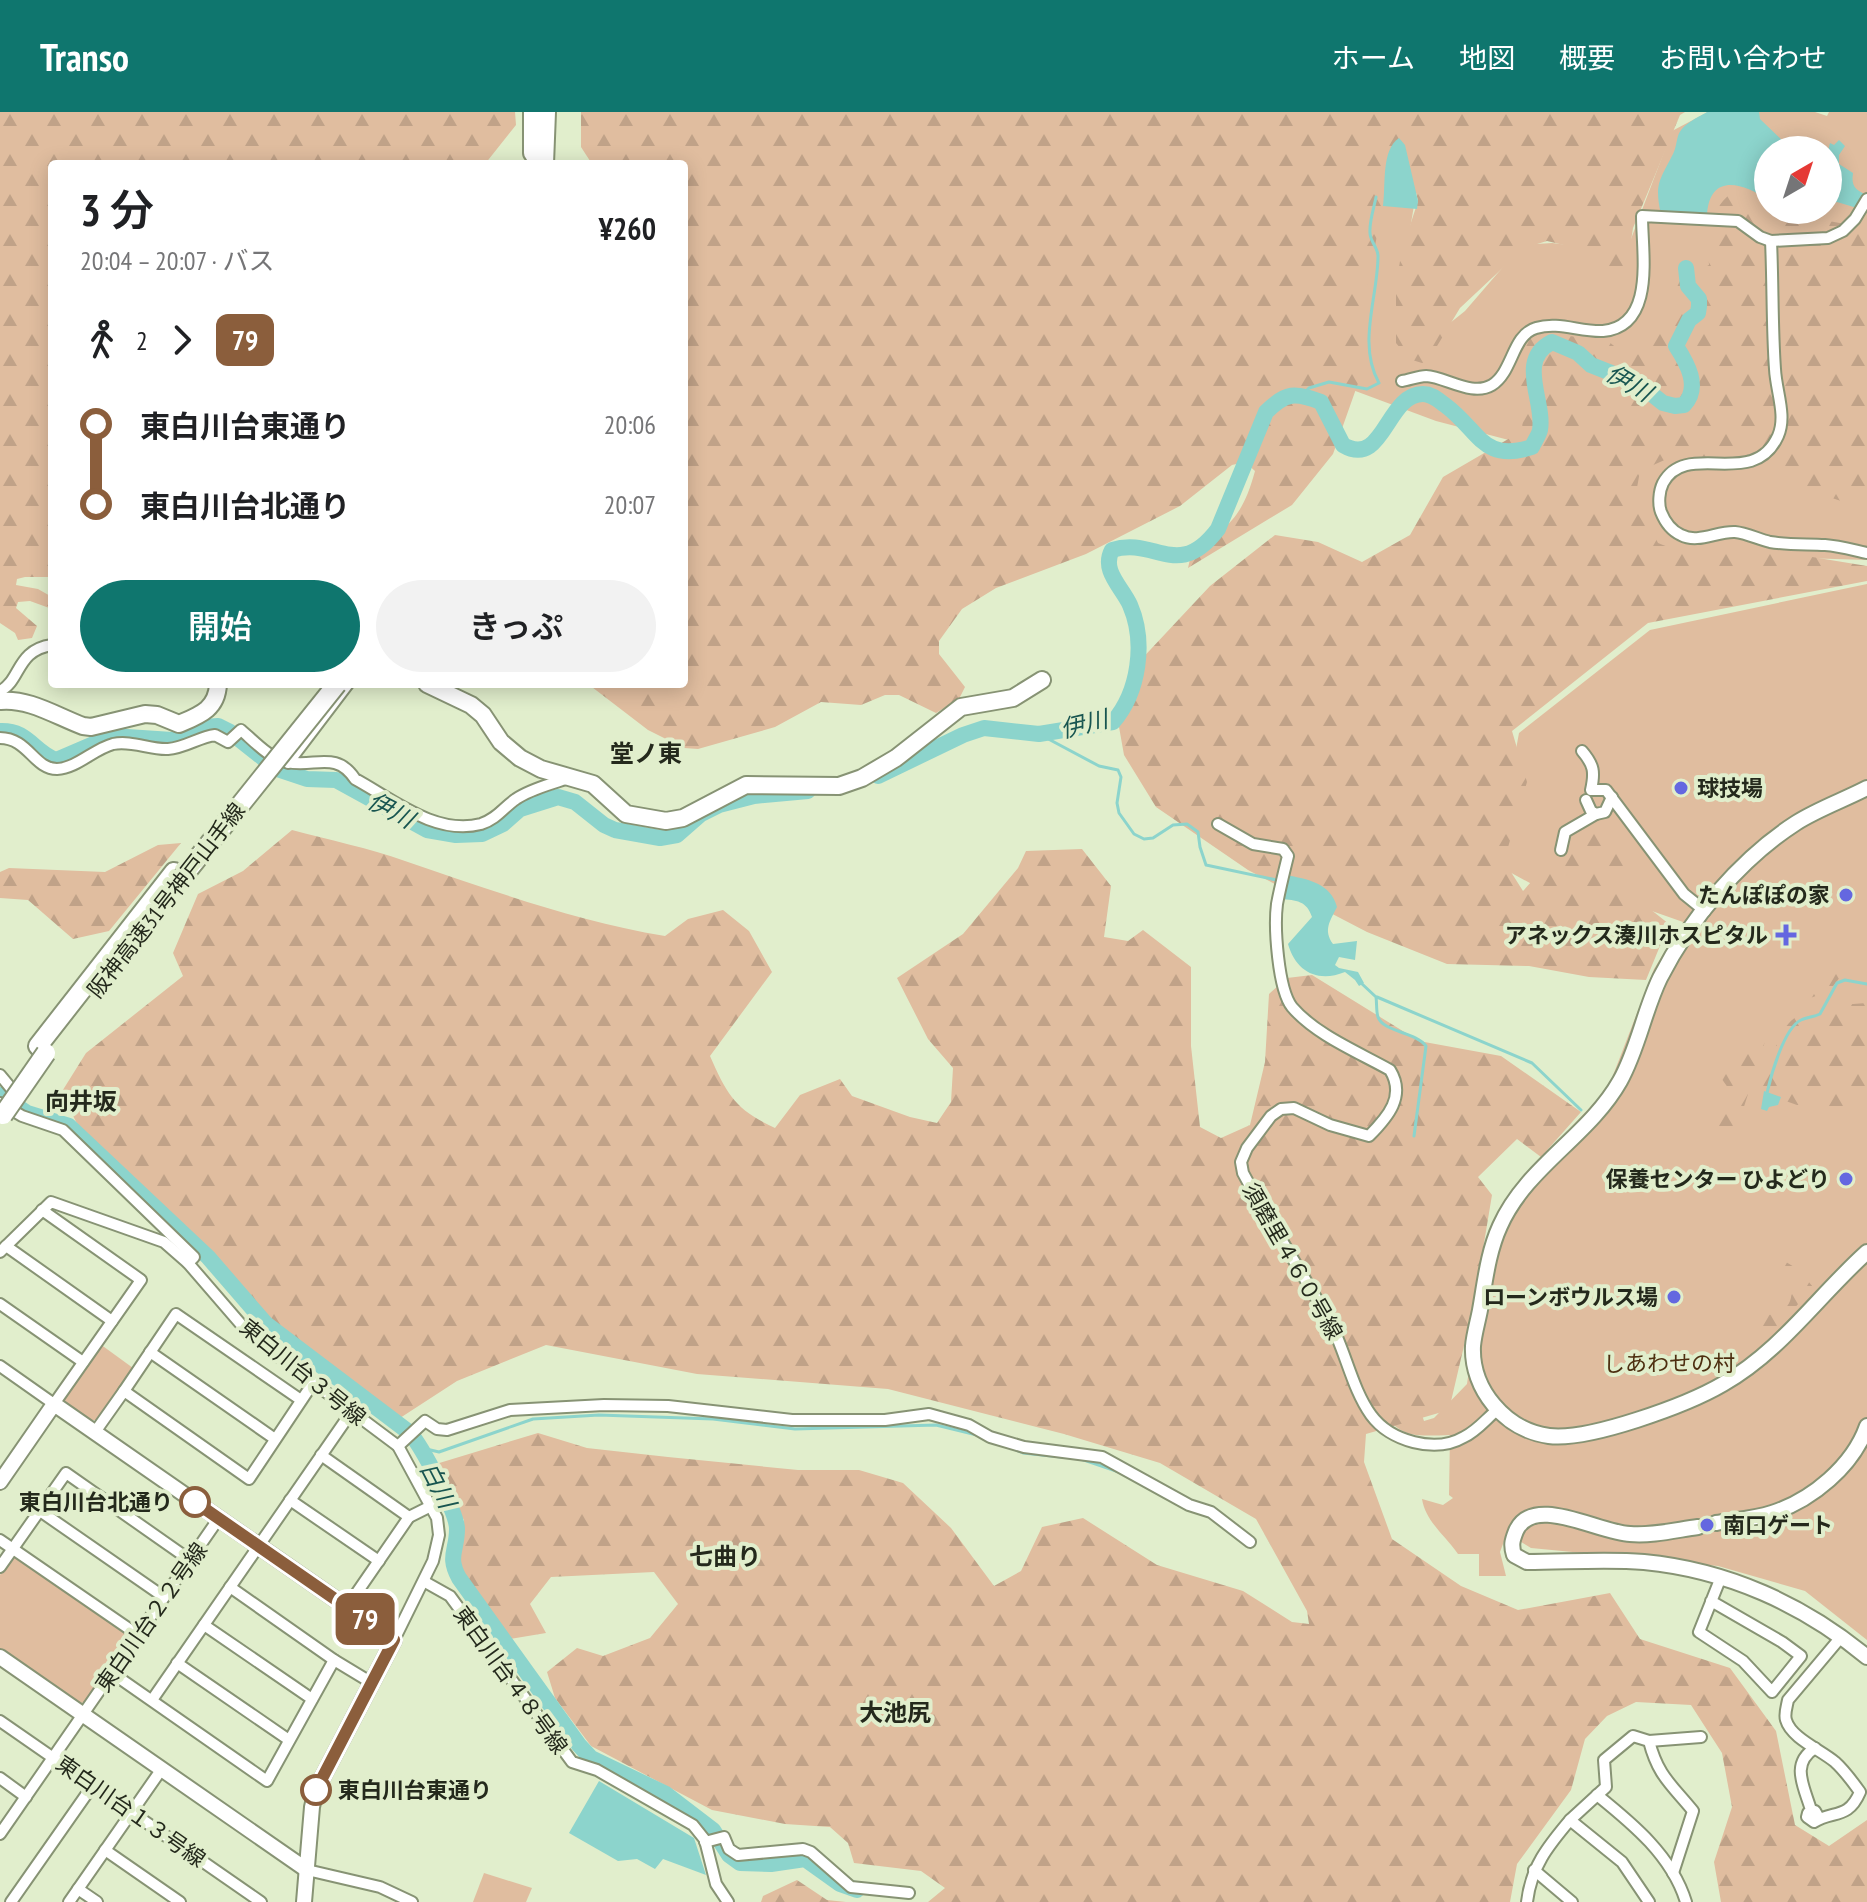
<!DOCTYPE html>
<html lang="ja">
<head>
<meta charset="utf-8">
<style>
	body { margin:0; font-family:"PT Sans Narrow","Noto Sans JP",sans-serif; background:#f2f2f2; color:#202124; height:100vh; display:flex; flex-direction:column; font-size:30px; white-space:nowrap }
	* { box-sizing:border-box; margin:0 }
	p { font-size:26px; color:#757577 }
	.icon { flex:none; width:44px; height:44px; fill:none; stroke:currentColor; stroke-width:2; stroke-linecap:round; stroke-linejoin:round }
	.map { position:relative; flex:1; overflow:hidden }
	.sheet { position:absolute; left:48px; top:48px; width:640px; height:528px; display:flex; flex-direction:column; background:#fff; border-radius:8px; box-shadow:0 4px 20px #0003 }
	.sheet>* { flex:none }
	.badge { padding:0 16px; border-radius:12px; font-size:28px; line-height:52px }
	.needle { width:52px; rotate:39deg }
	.controls { position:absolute; left:1754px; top:24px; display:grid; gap:16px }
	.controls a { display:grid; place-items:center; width:88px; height:88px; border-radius:50%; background:#fff; box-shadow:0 4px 20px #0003; font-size:40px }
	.map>.badge { position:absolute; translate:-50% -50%; box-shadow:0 0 0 4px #fff }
	.legs { display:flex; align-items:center; gap:12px; height:88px; padding:0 32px; font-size:26px }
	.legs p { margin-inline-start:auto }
	.headline { display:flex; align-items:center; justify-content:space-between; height:136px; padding:0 32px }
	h1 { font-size:44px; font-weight:600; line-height:60px }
	.action { display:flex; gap:16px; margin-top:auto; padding:16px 32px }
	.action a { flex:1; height:92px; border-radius:48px; background:#0f766e; color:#fff; font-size:32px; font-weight:600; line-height:92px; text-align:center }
	.action a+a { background:#f2f2f2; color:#202124 }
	ul { padding:0 32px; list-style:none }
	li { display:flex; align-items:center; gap:28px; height:80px; font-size:30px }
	li i { display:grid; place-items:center; width:12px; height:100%; margin:0 10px; background:currentColor }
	li i::after { content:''; width:20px; height:20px; margin:-10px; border:6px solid; border-radius:50%; background:#fff }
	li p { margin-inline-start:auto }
	li:first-child i { background:linear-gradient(#0000 50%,currentColor 0) }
	li:last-child i { background:linear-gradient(currentColor 50%,#0000 0) }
	header { display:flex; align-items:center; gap:48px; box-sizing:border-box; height:112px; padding:0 40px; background:#0f766e; color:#fff }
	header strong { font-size:38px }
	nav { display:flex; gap:44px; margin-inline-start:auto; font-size:28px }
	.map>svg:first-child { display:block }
</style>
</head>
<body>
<header>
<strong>Transo</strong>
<nav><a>ホーム</a><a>地図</a><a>概要</a><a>お問い合わせ</a></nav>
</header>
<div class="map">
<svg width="1867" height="1790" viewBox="0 0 1867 1790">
	<defs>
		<pattern id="forest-firs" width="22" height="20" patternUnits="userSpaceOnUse" patternTransform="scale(2)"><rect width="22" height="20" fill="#e0bd9f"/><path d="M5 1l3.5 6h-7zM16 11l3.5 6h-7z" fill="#c0a288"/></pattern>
	</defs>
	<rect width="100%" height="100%" fill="#e1eecc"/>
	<g fill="#e0bd9f" fill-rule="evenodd">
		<path d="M1708 0H1815L1827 4 1829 0H1867V448L1646 441 1566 343 1436 309 1350 277 1367 67 1404 6 1420 58 1397 194 1430 227 1465 199 1522 133 1552 131 1626 140 1672 19ZM1768 38H1828V98H1768Z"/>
		<path d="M1867 472V1528L1805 1479 1718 1454 1531 1436 1507 1421 1500 1440 1506 1464H1479V1442H1458C1444 1422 1426 1410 1422 1387L1443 1393 1453 1386 1449 1383 1450 1323C1404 1325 1401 1324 1372 1289L1418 1291 1424 1309 1434 1306 1467 1272 1488 1128 1501 1093 1529 1059 1598 987 1612 966 1654 857 1683 810 1632 792 1539 776 1495 752 1519 621 1650 518Z"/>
		<polygon points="100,1232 133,1256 97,1308 91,1308 63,1288 63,1283"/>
		<polygon points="20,1445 129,1521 130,1528 86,1590 80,1591 0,1536 0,1463 11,1446"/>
		<polygon points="484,1761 532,1776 526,1790 473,1790"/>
	</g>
	<g fill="url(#forest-firs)">
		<polygon points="0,0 515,0 516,13 485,52 52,52 52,465 25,465 17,467 16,473 38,477 52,485 52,497 30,489 18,490 16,496 37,514 32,526 18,528 15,521 0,511"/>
		<path d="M581 0H1685L1680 3 1633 116 1628 149 1622 160 1609 157 1589 139 1547 129 1524 136 1460 196 1428 249 1422 251 1409 247 1396 231V172L1402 138 1418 89 1405 33 1399 27 1385 49 1387 65 1383 94 1363 193 1362 260 1333 342 1292 393 1188 456 1191 443C1228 414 1242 407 1255 359L1245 350 1232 353 1180 394 1086 442 996 476 962 497 939 529V542L965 575 959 587 936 601 899 583H885L861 593 821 590 775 615 698 637 684 636 648 618 588 572H684V52H592L581 35Z"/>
		<path d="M1738 76 1768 92V98L1856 114 1867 110V387L1859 395 1817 381 1767 345 1669 346 1640 359 1635 387 1658 431 1668 435 1806 444 1867 454V469L1648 511 1512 619 1527 670 1504 749 1523 779C1544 757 1577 712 1608 713L1619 726 1627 746 1623 760 1631 782 1669 812 1646 868 1589 865 1529 854 1447 852 1367 820 1248 758 1156 695 1124 643 1116 598 1136 553 1210 474 1275 423 1318 430 1362 450 1410 423 1443 365 1522 319 1523 302 1508 269 1530 227 1546 221 1608 229 1625 243 1643 242 1680 169 1709 153C1707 121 1709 95 1738 76Z"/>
		<path d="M292 718C330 728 368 736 405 749 491 778 575 809 665 824L688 807 723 798 749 819 772 860 710 944C727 983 736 998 775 1016L800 983 840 967 852 984 910 1005 937 1011 951 990 953 956 928 927 897 866 963 822 1018 756 1026 739 1082 737 1111 774 1104 825 1128 829 1143 818 1191 855V934L1200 1015 1221 1026 1250 1013 1265 950 1269 882 1287 866 1312 863 1419 929 1501 944 1581 1000 1541 1045 1517 1027 1478 1065 1492 1083 1474 1191 1449 1298 1366 1322 1364 1350 1392 1427 1461 1474 1518 1498 1610 1481 1640 1527 1730 1556 1776 1619 1795 1713 1829 1734 1867 1708V1790H1721L1714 1750 1732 1695 1722 1641 1691 1593 1636 1590 1607 1604 1585 1627 1571 1678 1517 1752 1510 1790H928L945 1776 921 1759 854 1751 848 1731 830 1715 785 1712 712 1698 591 1634 555 1586 547 1560 577 1536 603 1544 650 1526 678 1492 654 1460 551 1465 530 1492 546 1521 510 1527 458 1452 464 1408 444 1373 436 1352 538 1321 587 1336 668 1345 798 1358H859L903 1371 951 1416 994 1474 1021 1459 1042 1415 1083 1406 1157 1453 1243 1479 1292 1510 1309 1512 1307 1499 1256 1407 1160 1351 1064 1322 888 1277 697 1262 546 1233 457 1269 400 1306 264 1207 215 1143 82 1021 61 981 86 941 183 864 173 841 198 782 243 759Z"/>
		<polygon points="181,731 109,819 73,827 28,788 0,786 0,760 9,756 105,760 158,733"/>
		<polygon points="1839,848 1845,859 1829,879 1805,888 1786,900 1768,920 1740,1007 1724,1032 1719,1028 1715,1013 1731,980 1719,963 1721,960 1736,960 1736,947 1794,881 1808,878 1816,862"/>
		<path d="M1867 891V984L1831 1000 1816 993H1797L1761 980C1785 903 1783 896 1867 891Z"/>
		<path d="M1778 1145 1799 1158 1813 1175 1772 1222H1767L1754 1211 1760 1203C1766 1203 1774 1203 1780 1200 1799 1190 1791 1166 1779 1154L1767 1156 1766 1149Z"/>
		<polygon points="797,1768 827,1788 846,1790 761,1790 763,1784"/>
	</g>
	<g fill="#8cd4cc">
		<path d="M1707 0H1759L1760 7 1788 34V38H1768V88C1742 70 1709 61 1707 104L1661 102C1654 72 1660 68 1673 42 1676 36 1676 31 1678 24 1682 12 1697 6 1707 0Z"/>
		<path d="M1399 26 1405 33 1418 89 1417 97 1383 94C1386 73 1381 38 1399 26Z"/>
		<path d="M1839 28 1845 34 1839 43V52L1853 61C1851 74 1855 78 1867 83V99L1837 90 1828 93V39L1830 31 1834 33Z"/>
		<path d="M1286 763C1307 767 1331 771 1337 795 1330 809 1323 818 1333 832L1357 829 1355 848 1339 845 1335 853 1339 856 1358 860 1364 871 1359 874 1355 868 1345 860C1318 871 1296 860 1288 832L1312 805C1307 789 1296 788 1281 787Z"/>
		<polygon points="1764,979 1781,985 1778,993 1769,995 1767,999 1761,997"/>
		<polygon points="599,1669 694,1726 706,1763 663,1747 655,1757 637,1747 618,1749 569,1721"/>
	</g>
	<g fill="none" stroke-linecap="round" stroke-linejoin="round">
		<g stroke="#8cd4cc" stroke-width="3">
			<path d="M1302 283 1309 276 1329 270 1367 277 1379 271C1357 232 1378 185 1378 144 1378 136 1370 129 1370 121 1369 110 1374 96 1376 85"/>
			<polyline points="1039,622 1099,654 1118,658 1121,665 1117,691 1119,701 1134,722 1144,727 1153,726 1173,713 1187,712 1198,720 1200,735 1206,753 1281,769"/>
			<path d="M1361 871 1376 885C1377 891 1376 899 1378 905 1383 920 1416 920 1426 934L1414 1024"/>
			<polyline points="1377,885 1532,951 1581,998"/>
			<path d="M1767 981C1771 963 1784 916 1801 908 1807 905 1814 905 1820 902L1837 871 1845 868 1867 872"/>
			<polyline points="422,1336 439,1340 533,1307 599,1303 713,1307 795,1317 936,1313 981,1324"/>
			<polyline points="1014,1337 1023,1341 1061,1345"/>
			<polyline points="1081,1347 1119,1360"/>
		</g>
		<g stroke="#8cd4cc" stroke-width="16">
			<path d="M0 619C29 618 32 639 56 648L112 624 172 628 205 615 218 614 230 620 277 657 307 667 336 668 427 718 456 723 482 722 503 712 520 697 558 685 575 690 604 713 615 718 660 726 677 723 701 702 719 693 754 684 808 679"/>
			<path d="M878 664 963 623 984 616 1039 622 1113 610C1139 580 1146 530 1130 493 1122 475 1101 459 1112 438 1155 424 1178 470 1218 417L1266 300C1286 280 1295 280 1321 290L1343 333C1384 357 1386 282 1423 282 1432 282 1438 288 1445 293 1480 319 1482 351 1532 335 1534 330 1539 323 1540 318 1545 289 1516 248 1552 230L1578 241 1591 253 1639 272 1663 291 1675 294 1684 293C1701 275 1687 251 1676 234L1689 208 1698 201 1699 194V187L1688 174 1686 156"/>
			<path d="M0 983 27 1001 69 1014 208 1145 266 1212 410 1321C422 1335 457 1400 457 1417 457 1439 447 1444 459 1466L579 1633 591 1646 666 1682 713 1718 729 1743 740 1751 771 1752 805 1747 840 1772 857 1778"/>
		</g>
		<defs>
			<g id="street">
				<path d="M1771 129C1773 172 1772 215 1775 257 1776 279 1787 304 1778 324 1753 379 1687 327 1663 371 1659 379 1658 392 1661 400 1665 410 1672 419 1681 423 1698 432 1717 419 1735 420 1746 421 1758 427 1770 430 1788 433 1807 432 1825 433 1839 434 1853 438 1867 441"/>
				<path d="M1402 269C1409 268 1419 264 1426 264 1446 265 1472 285 1492 273 1513 260 1512 223 1536 216 1558 209 1580 220 1603 219 1656 214 1642 141 1642 104L1738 109 1760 125 1771 129 1828 126 1843 119 1855 107 1867 87"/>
				<path d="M0 579C21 569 16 538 52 533"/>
				<path d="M0 626C28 626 34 657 57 657 77 656 94 637 113 632 132 628 150 638 168 637 185 636 199 625 215 623L228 630 241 618C254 629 270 647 287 650 314 656 336 638 355 667 392 687 436 724 481 712 497 707 504 695 516 687 530 677 552 672 568 666"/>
				<path d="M1582 639C1594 653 1595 660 1591 678H1606L1684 782 1705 799"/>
				<polyline points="288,651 348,572"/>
				<polyline points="1586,688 1591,699 1596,702 1605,700 1612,685"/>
				<path d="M1218 712 1253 732 1283 737 1288 744C1284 760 1280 776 1277 792 1274 815 1278 877 1292 895 1316 923 1358 940 1390 958 1406 984 1388 1005 1369 1024L1330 1013 1294 996 1281 997 1271 1004 1247 1036 1241 1050 1243 1061C1270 1111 1301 1159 1329 1208 1345 1237 1352 1277 1371 1303 1390 1329 1435 1342 1464 1325 1477 1319 1486 1307 1497 1298"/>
				<polyline points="1561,738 1565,720 1596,702"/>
				<polyline points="0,963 19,986"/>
				<polyline points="0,991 22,1004 63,1018 194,1145 188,1151"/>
				<polyline points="6,1134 112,1209"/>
				<polyline points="0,1140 51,1090 164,1130 188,1151 251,1224 398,1334 437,1406 439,1423 433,1449 394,1528"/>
				<polyline points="0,1192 83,1250"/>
				<polyline points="150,1240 275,1327"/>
				<polyline points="0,1254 54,1292 141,1168 42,1098"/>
				<polyline points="124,1279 176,1202 301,1288"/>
				<polyline points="95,1320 124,1279 249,1367 313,1271"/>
				<polyline points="398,1334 425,1309 437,1317 447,1318 510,1298 604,1293 668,1294 792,1308 885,1308 929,1302 969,1313 990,1325 1024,1335 1102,1345 1189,1393 1211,1400 1250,1430"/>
				<polyline points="321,1343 409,1405"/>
				<polyline points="290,1388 379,1449"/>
				<polyline points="40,1399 164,1485"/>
				<polyline points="0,1428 138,1523"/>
				<polyline points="0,1455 66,1361 190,1448"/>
				<polyline points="425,1470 450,1484 572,1650 597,1658 693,1713 705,1728 716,1772 728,1790"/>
				<polyline points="230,1475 334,1548"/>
				<polyline points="1711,1489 1782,1530 1801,1544 1772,1580 1743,1549 1699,1520 1721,1465"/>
				<polyline points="347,1495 409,1405 431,1394"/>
				<polyline points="204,1513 312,1587"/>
				<polyline points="177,1551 289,1628"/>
				<polyline points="112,1561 267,1669 334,1548 372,1571"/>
				<polyline points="152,1588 352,1299"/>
				<polyline points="0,1609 261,1790"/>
				<polyline points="1649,1629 1701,1625"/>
				<polyline points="0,1666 26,1685"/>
				<path d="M1597 1683C1633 1712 1672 1744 1686 1790"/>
				<path d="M1811 1698C1804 1674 1790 1652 1815 1636"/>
				<path d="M1819 1706 1815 1699 1808 1701 1807 1705 1814 1710C1833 1698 1848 1708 1860 1680 1852 1669 1845 1659 1835 1650 1821 1638 1791 1626 1786 1608 1784 1602 1787 1594 1788 1588L1841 1525"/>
				<path d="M1570 1708 1606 1675 1604 1648 1633 1624 1649 1629C1658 1664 1671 1672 1693 1699L1673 1761"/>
				<polyline points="0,1722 219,1406"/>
				<polyline points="705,1730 724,1725 729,1737 738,1743 803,1737 811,1740 851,1775 909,1781"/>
				<polyline points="105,1738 180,1790"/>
				<polyline points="307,1758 380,1775 412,1790"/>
				<polyline points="1534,1758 1572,1790"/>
				<polyline points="78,1777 97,1790"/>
				<polyline points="11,1790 93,1673"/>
				<polyline points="69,1790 161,1658"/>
				<path d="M1527 1790C1531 1755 1548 1734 1570 1708L1622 1750 1649 1790"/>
			</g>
			<g id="secondary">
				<path d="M1867 676C1844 688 1818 697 1796 711 1740 747 1690 807 1660 866 1644 899 1638 937 1620 969 1589 1024 1526 1055 1500 1114 1488 1140 1485 1170 1480 1198 1478 1209 1474 1222 1473 1234 1471 1277 1505 1318 1549 1324 1589 1329 1687 1293 1723 1272 1781 1239 1818 1184 1867 1140"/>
				<polyline points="0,1370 54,1292 394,1528 316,1678 312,1695 304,1790"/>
				<path d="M1716 1411C1734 1408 1754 1407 1772 1401 1812 1388 1853 1354 1867 1314"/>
				<path d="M1698 1415C1676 1418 1652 1424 1630 1422 1599 1421 1533 1381 1516 1419 1512 1429 1511 1433 1514 1443L1527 1450C1566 1450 1606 1447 1644 1450 1727 1458 1803 1492 1867 1545"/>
				<polyline points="0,1545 307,1758"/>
			</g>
			<g id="primary">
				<polyline points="427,572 471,593 483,603 501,630 520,646 541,657 593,672 626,702 666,709 683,706 746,673 839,674 862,666 896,646 961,595 1013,586 1042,568"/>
				<path d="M0 589C29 586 56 604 83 614L91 615 145 602 157 603 179 612C200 603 217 597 218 572"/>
			</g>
			<g id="highway">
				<polyline points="533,0 533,41"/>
				<polyline points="544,52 546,0"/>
				<polyline points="38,934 174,760"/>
			</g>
		</defs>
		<use href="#street" stroke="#879374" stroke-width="14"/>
		<use href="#secondary" stroke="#879374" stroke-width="18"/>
		<use href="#primary" stroke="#879374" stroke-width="20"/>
		<use href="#highway" stroke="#879374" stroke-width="22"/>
		<use href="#street" stroke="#fff" stroke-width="10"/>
		<use href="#secondary" stroke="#fff" stroke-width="14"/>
		<use href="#primary" stroke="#fff" stroke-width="16"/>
		<use href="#highway" stroke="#fff" stroke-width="18"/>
		<defs>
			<g id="highway-bridge">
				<polyline points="181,767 337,572"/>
				<polyline points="3,1003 46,941"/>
			</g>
		</defs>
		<use href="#highway-bridge" stroke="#879374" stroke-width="22" stroke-linecap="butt"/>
		<use href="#highway-bridge" stroke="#fff" stroke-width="18"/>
	</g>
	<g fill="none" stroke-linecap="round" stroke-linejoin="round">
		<defs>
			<polyline id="line-1" points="195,1390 394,1528 316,1678"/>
		</defs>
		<use href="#line-1" stroke="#fff" stroke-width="18"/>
		<use href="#line-1" stroke="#8b5e3c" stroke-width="12"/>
	</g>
	<g fill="#6467e0" stroke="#e1eecc" stroke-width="3">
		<circle cx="1681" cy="676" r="8"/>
		<circle cx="1846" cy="783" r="8"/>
		<path d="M1782 811h8v8h8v8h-8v8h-8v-8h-8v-8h8z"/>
		<circle cx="1846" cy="1067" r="8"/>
		<circle cx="1674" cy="1185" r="8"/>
		<circle cx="1707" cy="1413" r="8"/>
	</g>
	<g fill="#fff" stroke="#8b5e3c" stroke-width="4">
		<circle cx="195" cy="1390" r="14"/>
		<circle cx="316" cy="1678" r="14"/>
	</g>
	<g text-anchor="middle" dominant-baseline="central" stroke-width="8" stroke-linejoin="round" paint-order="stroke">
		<g font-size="22" font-weight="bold" fill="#24291c" stroke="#e1eecc" text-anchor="end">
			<text x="1697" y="676" text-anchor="start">球技場</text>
			<text x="1830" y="783">たんぽぽの家</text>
			<text x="1768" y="823">アネックス湊川ホスピタル</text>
			<text x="1830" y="1067">保養センター ひよどり</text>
			<text x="1658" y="1185">ローンボウルス場</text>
			<text x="1723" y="1413" text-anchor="start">南口ゲート</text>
		</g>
		<g font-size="22" fill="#24291c" stroke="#e1eecc">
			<text transform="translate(166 788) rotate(-52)">阪神高速31号神戸山手線</text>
			<text transform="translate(1293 1149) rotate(60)">須磨里４６０号線</text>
			<text transform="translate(303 1260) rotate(39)">東白川台３号線</text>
			<text transform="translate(151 1505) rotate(-55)">東白川台２２号線</text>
			<text transform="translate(511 1568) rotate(54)">東白川台４８号線</text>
			<text transform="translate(131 1699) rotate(35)">東白川台１３号線</text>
		</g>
		<g font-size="22" fill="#4d2f10" stroke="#e1eecc">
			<text x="1669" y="1251">しあわせの村</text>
		</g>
		<g font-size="22" font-weight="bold" fill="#24291c" stroke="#e1eecc" text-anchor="end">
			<text x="173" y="1390">東白川台北通り</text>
			<text x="338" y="1678" text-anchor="start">東白川台東通り</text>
		</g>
		<g font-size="24" font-style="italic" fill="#185550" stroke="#e1eecc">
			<text transform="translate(1629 271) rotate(30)">伊川</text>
			<text transform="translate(1084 612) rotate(-14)">伊川</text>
			<text transform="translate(391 698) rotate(28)">伊川</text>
			<text transform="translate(438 1373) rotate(63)">白川</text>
		</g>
		<g font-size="24" font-weight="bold" fill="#24291c" stroke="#e1eecc">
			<text x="646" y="641">堂ノ東</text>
			<text x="81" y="989">向井坂</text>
			<text x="725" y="1444">七曲り</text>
			<text x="895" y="1600">大池尻</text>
		</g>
	</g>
</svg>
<div class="controls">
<a><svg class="needle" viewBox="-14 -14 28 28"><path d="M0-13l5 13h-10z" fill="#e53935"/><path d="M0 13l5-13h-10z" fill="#757577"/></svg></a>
</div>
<b class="badge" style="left:365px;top:1507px;background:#8b5e3c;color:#fff">79</b>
<section class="sheet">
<div class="headline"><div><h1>3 分</h1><p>20:04 – 20:07 · バス</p></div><b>¥260</b></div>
<div class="legs"><svg class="icon" aria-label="walk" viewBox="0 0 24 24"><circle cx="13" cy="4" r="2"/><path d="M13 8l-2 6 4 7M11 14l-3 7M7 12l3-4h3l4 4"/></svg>2<svg class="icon" aria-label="forward" viewBox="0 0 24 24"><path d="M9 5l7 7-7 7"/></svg><b class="badge" style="background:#8b5e3c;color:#fff">79</b></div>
<ul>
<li><i style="color:#8b5e3c"></i><b>東白川台東通り</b><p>20:06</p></li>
<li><i style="color:#8b5e3c"></i><b>東白川台北通り</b><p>20:07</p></li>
</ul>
<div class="action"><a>開始</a><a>きっぷ</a></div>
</section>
</div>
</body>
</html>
